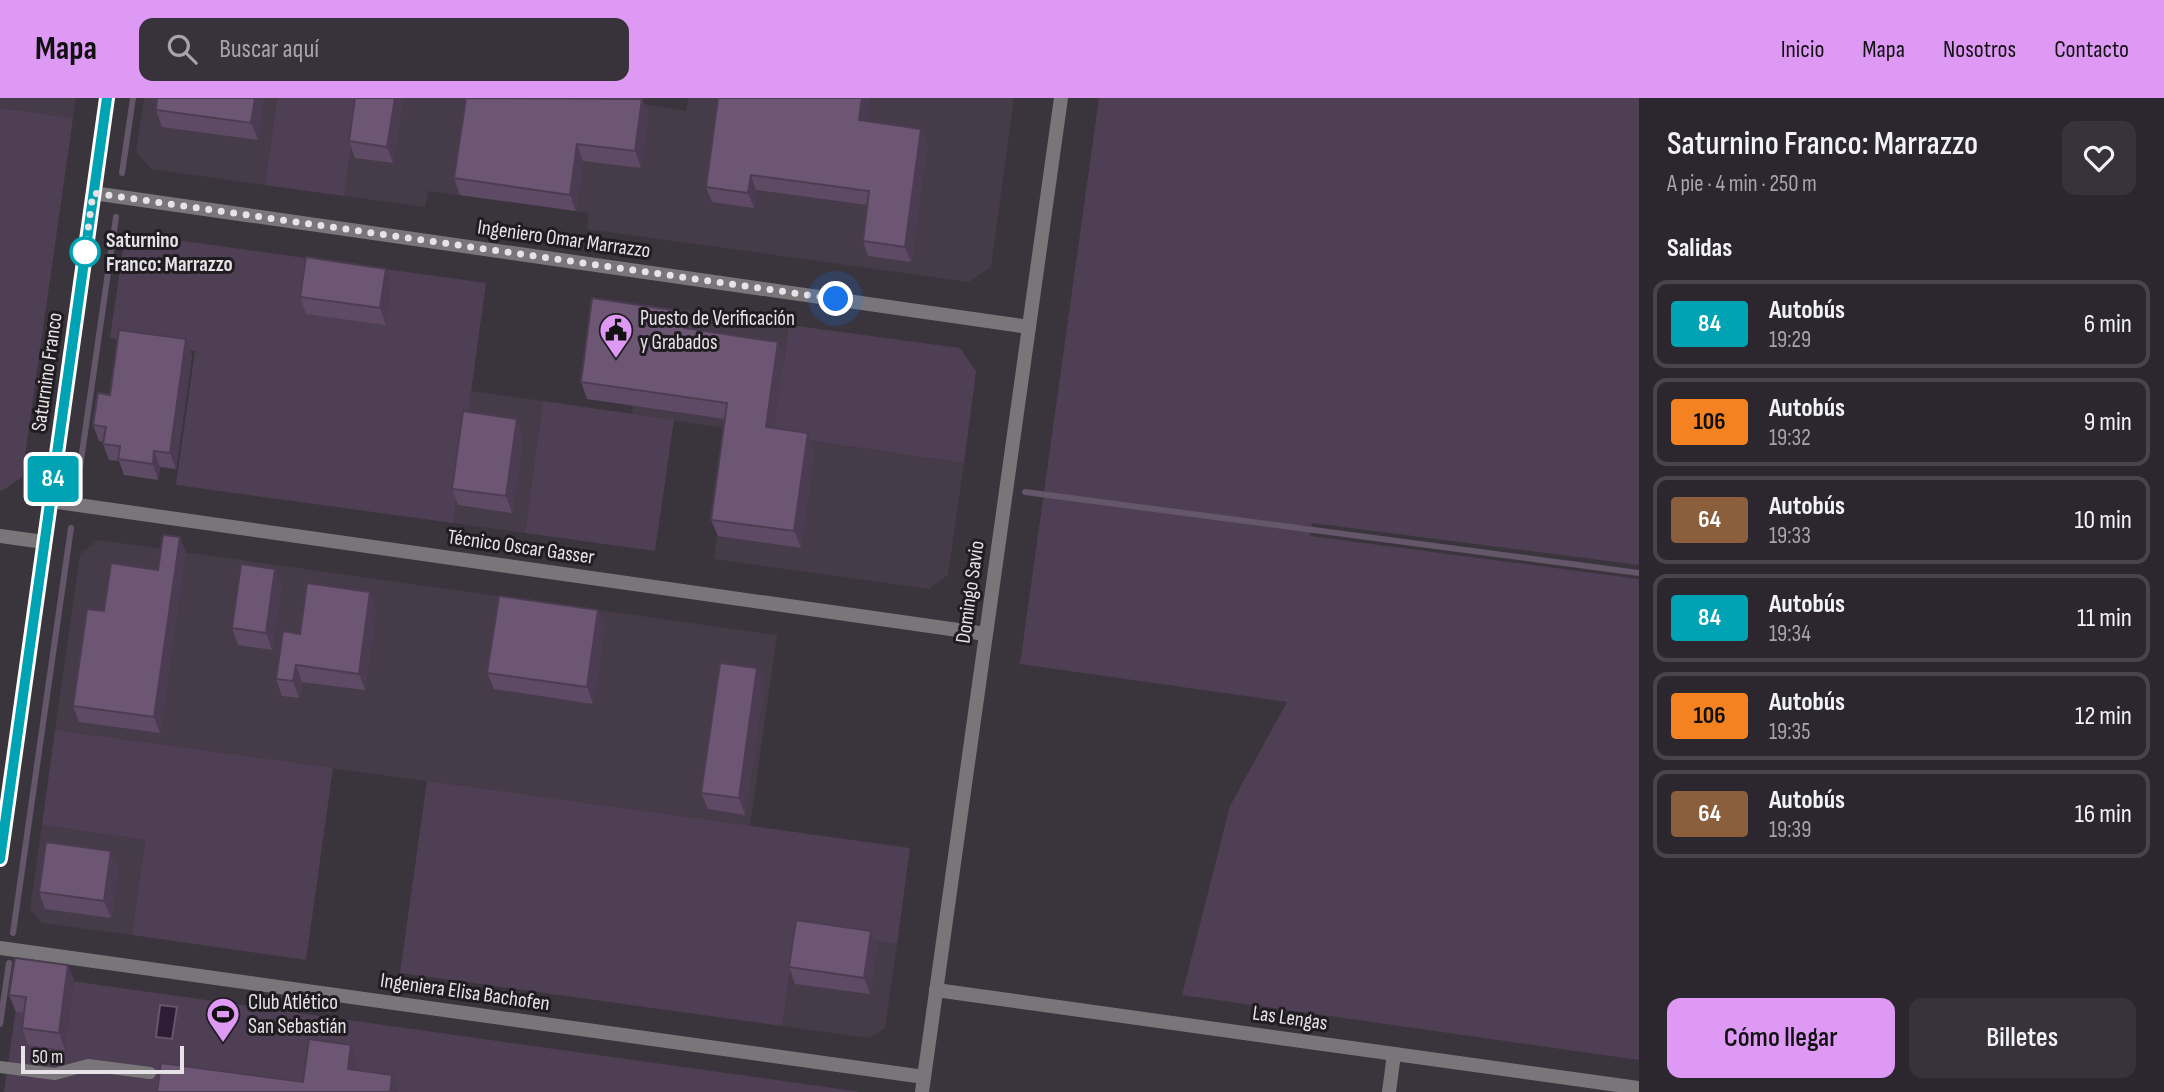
<!DOCTYPE html>
<html lang="es">
<head>
<meta charset="utf-8">
<style>
	body { margin:0; font-family:"Sofia Sans Condensed",sans-serif; background:#38333a; color:#f1f3f6; height:100vh; display:flex; flex-direction:column; font-size:26px; white-space:nowrap }
	* { box-sizing:border-box; margin:0 }
	p { font-size:23px; color:#a6a5aa }
	.icon { flex:none; width:38px; height:38px; fill:none; stroke:currentColor; stroke-width:2; stroke-linecap:round; stroke-linejoin:round }
	.map { position:relative; flex:1; overflow:hidden }
	.details { display:flex; flex-direction:column; background:#2c272e; width:525px }
	.details>* { flex:none }
	.badge { padding:0 14px; border-radius:5px; font-size:24px; line-height:46px }
	.scale { position:absolute; left:21px; bottom:18px; width:163px; box-sizing:border-box; padding-left:7px; border:4px solid #e6e2e7; border-top:0; font-size:19px; line-height:24px; white-space:nowrap; color:#e6e2e7; -webkit-text-stroke:5px #201d21; paint-order:stroke }
	.you { position:absolute; width:35px; height:35px; margin:-18px; border:5px solid #fff; border-radius:50%; background:#1a73e8; box-shadow:0 0 0 10px #1a73e833 }
	.map>.badge { position:absolute; translate:-50% -50%; box-shadow:0 0 0 4px #fff }
	h2 { padding:0 28px; font-size:26px; line-height:63px }
	.round { display:grid; place-items:center; flex:none; width:74px; height:74px; border-radius:14px; background:#38333a }
	.summary { display:flex; align-items:center; justify-content:space-between; height:119px; padding:0 28px }
	h1 { font-size:33px; font-weight:600; line-height:52px }
	.button { display:flex; gap:14px; margin-top:auto; padding:14px 28px }
	.button a { flex:1; height:80px; border-radius:14px; background:#dd99f3; color:#111; font-size:28px; font-weight:600; line-height:80px; text-align:center }
	.button a+a { background:#38333a; color:#f1f3f6 }
	ul { padding:0; list-style:none }
	li { display:flex; align-items:center; gap:21px; height:88px; margin:0 14px 10px; padding:0 14px; border:4px solid #48444a; border-radius:14px }
	li div { flex:1 }
	li b { display:block; font-size:26px }
	li em { font-style:normal }
	li .badge { min-width:77px; font-weight:700; text-align:center }
	header { display:flex; align-items:center; gap:42px; box-sizing:border-box; height:98px; padding:0 35px; background:#dd99f3; color:#111 }
	header strong { font-size:33px }
	nav { display:flex; gap:38px; margin-inline-start:auto; font-size:24px }
	.search { width:490px; height:63px; background:#38333a; display:flex; align-items:center; gap:18px; box-sizing:border-box; padding:0 24px; border-radius:14px; color:#a6a5aa; font-size:26px }
	main { display:flex; flex:1; min-height:0 }
	.map>svg:first-child { display:block }
</style>
</head>
<body>
<header>
<strong>Mapa</strong>
<div class="search"><svg class="icon" aria-label="search" viewBox="0 0 24 24"><circle cx="10" cy="10" r="6"/><path d="M15 15l6 6"/></svg>Buscar aquí</div>
<nav><a>Inicio</a><a>Mapa</a><a>Nosotros</a><a>Contacto</a></nav>
</header>
<main>
<div class="map">
<svg width="1639" height="994" viewBox="0 0 1639 994">
	<rect width="100%" height="100%" fill="#3a343d"/>
	<g fill="#463b49">
		<polygon points="0,0 76,0 73,20 0,10"/>
		<polygon points="144,0 277,0 265,87 151,71 136,54"/>
		<polygon points="358,0 606,0 686,13 688,0 1014,0 991,169 969,184 587,131 589,115 428,93 425,109 344,98"/>
		<polygon points="648,207 789,227 773,337 964,365 948,477 929,491 714,461 732,331 632,316"/>
		<polygon points="471,293 543,303 525,435 453,425"/>
		<polygon points="98,442 777,537 750,728 55,632 80,456"/>
		<polygon points="42,727 145,742 132,837 42,825 30,811"/>
		<polygon points="796,833 897,846 885,930 869,940 782,928"/>
	</g>
	<g fill="#4f3f54">
		<polygon points="277,0 358,0 344,98 265,87"/>
		<polygon points="1099,0 1639,0 1639,467 1312,425 1310,438 1639,481 1639,962 1182,897 1230,708 1287,604 1020,566"/>
		<polygon points="0,10 73,20 22,379 2,393 0,392"/>
		<polygon points="140,137 486,185 453,425 176,387 195,253 110,240 123,150"/>
		<polygon points="789,227 960,250 976,273 964,365 773,337"/>
		<polygon points="543,303 674,322 655,453 525,435"/>
		<polygon points="55,632 333,670 306,862 132,837 145,742 42,727"/>
		<polygon points="427,683 910,750 897,846 796,833 782,928 400,875"/>
		<polygon points="21,876 861,994 4,994"/>
	</g>
	<polygon fill="#2e1b35" stroke="#65576a" stroke-width="2" points="160,907 177,909 172,941 156,939"/>
	<g fill="none" stroke-linecap="round" stroke-linejoin="round">
		<g stroke="#65576a" stroke-width="6">
			<polyline points="122,75 133,0"/>
			<polyline points="78,383 116,119"/>
			<polyline points="1025,394 1639,475"/>
			<polyline points="13,835 71,430"/>
			<polyline points="0,926 9,865"/>
		</g>
		<polyline stroke="#79767a" stroke-width="12" points="0,969 55,976 88,967 150,975"/>
		<g stroke="#79767a" stroke-width="14">
			<polyline points="93,95 1029,229"/>
			<polyline points="50,403 986,536"/>
			<polyline points="0,438 44,444"/>
			<polyline points="0,850 924,979"/>
			<polyline points="1389,994 1394,956"/>
		</g>
		<g stroke="#79767a" stroke-width="14">
			<polyline points="0,761 107,0"/>
			<polyline points="936,892 1639,990"/>
			<polyline points="922,994 1061,0"/>
		</g>
	</g>
	<g fill="#5e4a64">
		<polygon points="263,0 258,42 162,29 156,12"/>
		<polygon points="403,0 393,65 355,60 349,43"/>
		<polygon points="869,0 866,23 921,31 927,46 911,164 868,158 863,143 868,107 756,92 754,110 712,104 706,89"/>
		<polygon points="642,1 648,18 641,70 583,63 576,113 460,97 454,80"/>
		<polygon points="386,171 392,187 386,227 306,216 300,199"/>
		<polygon points="693,231 778,244 784,261 774,330 814,352 801,450 718,438 711,422 725,321 587,301 581,284"/>
		<polygon points="192,257 176,371 160,369 158,382 124,377 119,363 109,362 103,346 104,344 99,343 93,327 110,297"/>
		<polygon points="523,338 512,415 458,407 452,391"/>
		<polygon points="180,439 185,454 160,635 79,624 73,608 104,513 158,472"/>
		<polygon points="281,488 272,552 238,547 232,530"/>
		<polygon points="376,510 365,592 302,584 299,600 282,598 276,581 300,536"/>
		<polygon points="605,529 593,606 494,591 487,575"/>
		<polygon points="757,570 764,587 745,717 708,711 701,695"/>
		<polygon points="118,770 111,820 45,811 39,794"/>
		<polygon points="871,833 877,849 870,896 795,886 789,869"/>
		<polygon points="75,884 65,952 28,947 22,930 24,915 16,914 9,897"/>
	</g>
	<g fill="#4c3c51">
		<polygon points="255,0 263,0 258,42 251,25"/>
		<polygon points="395,0 403,0 393,65 387,49"/>
		<polygon points="862,0 869,0 864,37 859,22"/>
		<polygon points="642,1 648,18 641,70 635,53"/>
		<polygon points="921,31 927,46 911,164 905,149"/>
		<polygon points="577,46 583,63 576,113 570,97"/>
		<polygon points="751,77 756,92 754,110 748,95"/>
		<polygon points="386,171 392,187 386,227 380,210"/>
		<polygon points="686,214 693,231 690,247 684,230"/>
		<polygon points="186,241 192,257 176,371 170,355"/>
		<polygon points="778,244 784,261 772,346 766,329"/>
		<polygon points="517,321 523,338 512,415 506,398"/>
		<polygon points="808,335 814,352 801,450 794,433"/>
		<polygon points="154,353 160,369 158,382 153,366"/>
		<polygon points="180,439 185,454 160,635 154,619"/>
		<polygon points="275,471 281,488 272,552 266,535"/>
		<polygon points="370,494 376,510 365,592 359,576"/>
		<polygon points="598,512 605,529 593,606 587,589"/>
		<polygon points="296,567 302,584 299,600 293,583"/>
		<polygon points="757,570 764,587 745,717 739,700"/>
		<polygon points="111,753 118,770 111,820 104,803"/>
		<polygon points="871,833 877,849 870,896 864,880"/>
		<polygon points="68,867 75,884 65,952 59,935"/>
		<polygon points="351,947 357,963 354,987 348,971"/>
		<polygon points="392,977 398,993 398,994 390,994"/>
	</g>
	<g fill="#6d5674" stroke="#4c3c51" stroke-width="2">
		<polygon points="157,0 255,0 251,25 156,12"/>
		<polygon points="355,0 395,0 387,49 349,43"/>
		<polygon points="466,0 642,1 635,53 577,46 570,97 454,80"/>
		<polygon points="718,0 862,0 859,22 921,31 905,149 863,143 869,93 751,77 748,95 706,89"/>
		<polygon points="306,159 386,171 380,210 300,199"/>
		<polygon points="592,200 686,214 684,230 778,244 766,329 808,335 794,433 711,422 727,305 581,284"/>
		<polygon points="119,232 186,241 170,355 154,353 153,366 118,361 120,348 103,346 106,329 93,327 98,295 110,297"/>
		<polygon points="463,313 517,321 506,398 452,391"/>
		<polygon points="163,437 180,439 154,619 73,608 87,511 104,513 111,465 158,472"/>
		<polygon points="241,466 275,471 266,535 232,530"/>
		<polygon points="307,485 370,494 359,576 296,567 293,583 276,581 283,533 300,536"/>
		<polygon points="499,498 598,512 587,589 487,575"/>
		<polygon points="720,565 757,570 739,700 701,695"/>
		<polygon points="46,744 111,753 104,803 39,794"/>
		<polygon points="796,822 871,833 864,880 789,869"/>
		<polygon points="15,860 68,867 59,935 22,930 26,899 9,897"/>
		<polygon points="309,941 351,947 348,971 392,977 390,994 157,994 161,965 303,984"/>
	</g>
	<g fill="none" stroke-linecap="round" stroke-linejoin="round">
		<defs>
			<polyline id="line" points="0,761 107,0"/>
		</defs>
		<use href="#line" stroke="#fff" stroke-width="16"/>
		<use href="#line" stroke="#00a3b4" stroke-width="10"/>
		<polyline stroke="#e6e2e7" stroke-width="7" stroke-dasharray="0 12.6" points="85,154 93,95 836,201"/>
	</g>
	<defs>
		<symbol id="civic-pin" viewBox="-11 -11 22 30"><path d="M0 17L-7.5 6A9.5 9.5 0 1 1 7.5 6Z" fill="#dd99f3" stroke="#201d21"/><path d="M-.6-6.5H3V-4.5H.6V-3L4-1V1h2V6H-6V1h2V-1L-.6-3ZM-1.2 2.5V6h2.4V2.5Z" fill="#111"/></symbol>
		<symbol id="stadium-pin" viewBox="-11 -11 22 30"><path d="M0 17L-7.5 6A9.5 9.5 0 1 1 7.5 6Z" fill="#dd99f3" stroke="#201d21"/><path d="M0-5a6.5 5 0 1 0 0 10a6.5 5 0 1 0 0-10ZM-3.5-1.8h7v3.6h-7Z" fill="#111"/></symbol>
	</defs>
	<g fill-rule="evenodd">
		<use href="#civic-pin" x="597" y="213" width="38" height="52"/>
		<use href="#stadium-pin" x="204" y="897" width="38" height="52"/>
	</g>
	<circle fill="#fff" stroke="#00a3b4" stroke-width="3.5" cx="85" cy="154" r="14"/>
	<g text-anchor="middle" dominant-baseline="central" stroke-width="6" stroke-linejoin="round" paint-order="stroke">
		<g font-size="21" fill="#e6e2e7" stroke="#201d21">
			<text transform="translate(564 141) rotate(8)">Ingeniero Omar Marrazzo</text>
			<text transform="translate(47 274) rotate(-82)">Saturnino Franco</text>
			<text transform="translate(521 449) rotate(8)">Técnico Oscar Gasser</text>
			<text transform="translate(970 494) rotate(-82)">Domingo Savio</text>
			<text transform="translate(465 894) rotate(8)">Ingeniera Elisa Bachofen</text>
			<text transform="translate(1290 920) rotate(8)">Las Lengas</text>
		</g>
		<g font-size="21" font-weight="bold" fill="#e6e2e7" stroke="#201d21" text-anchor="start">
			<text x="106" y="142">Saturnino<tspan x="106" dy="24">Franco: Marrazzo</tspan></text>
		</g>
		<g font-size="21" fill="#e6e2e7" stroke="#201d21" text-anchor="start">
			<text x="640" y="220">Puesto de Verificación<tspan x="640" dy="24">y Grabados</tspan></text>
			<text x="248" y="904">Club Atlético<tspan x="248" dy="24">San Sebastián</tspan></text>
		</g>
	</g>
</svg>
<div class="scale">50 m</div>
<div class="you" style="left:836px;top:201px"></div>
<b class="badge" style="left:53px;top:381px;background:#00a3b4;color:#fff">84</b>
</div>
<section class="details">
<div class="summary"><div><h1>Saturnino Franco: Marrazzo</h1><p>A pie · 4 min · 250 m</p></div><a class="round"><svg class="icon" aria-label="heart" viewBox="0 0 24 24"><path d="M12 20l-8-8c-3-5 5-10 8-4 3-6 11-1 8 4z"/></svg></a></div>
<h2>Salidas</h2>
<ul>
<li><span class="badge" style="background:#00a3b4;color:#fff">84</span><div><b>Autobús</b><p>19:29</p></div><em>6 min</em></li>
<li><span class="badge" style="background:#f58220;color:#111">106</span><div><b>Autobús</b><p>19:32</p></div><em>9 min</em></li>
<li><span class="badge" style="background:#8b5e3c;color:#fff">64</span><div><b>Autobús</b><p>19:33</p></div><em>10 min</em></li>
<li><span class="badge" style="background:#00a3b4;color:#fff">84</span><div><b>Autobús</b><p>19:34</p></div><em>11 min</em></li>
<li><span class="badge" style="background:#f58220;color:#111">106</span><div><b>Autobús</b><p>19:35</p></div><em>12 min</em></li>
<li><span class="badge" style="background:#8b5e3c;color:#fff">64</span><div><b>Autobús</b><p>19:39</p></div><em>16 min</em></li>
</ul>
<div class="button"><a>Cómo llegar</a><a>Billetes</a></div>
</section>
</main>
</body>
</html>
